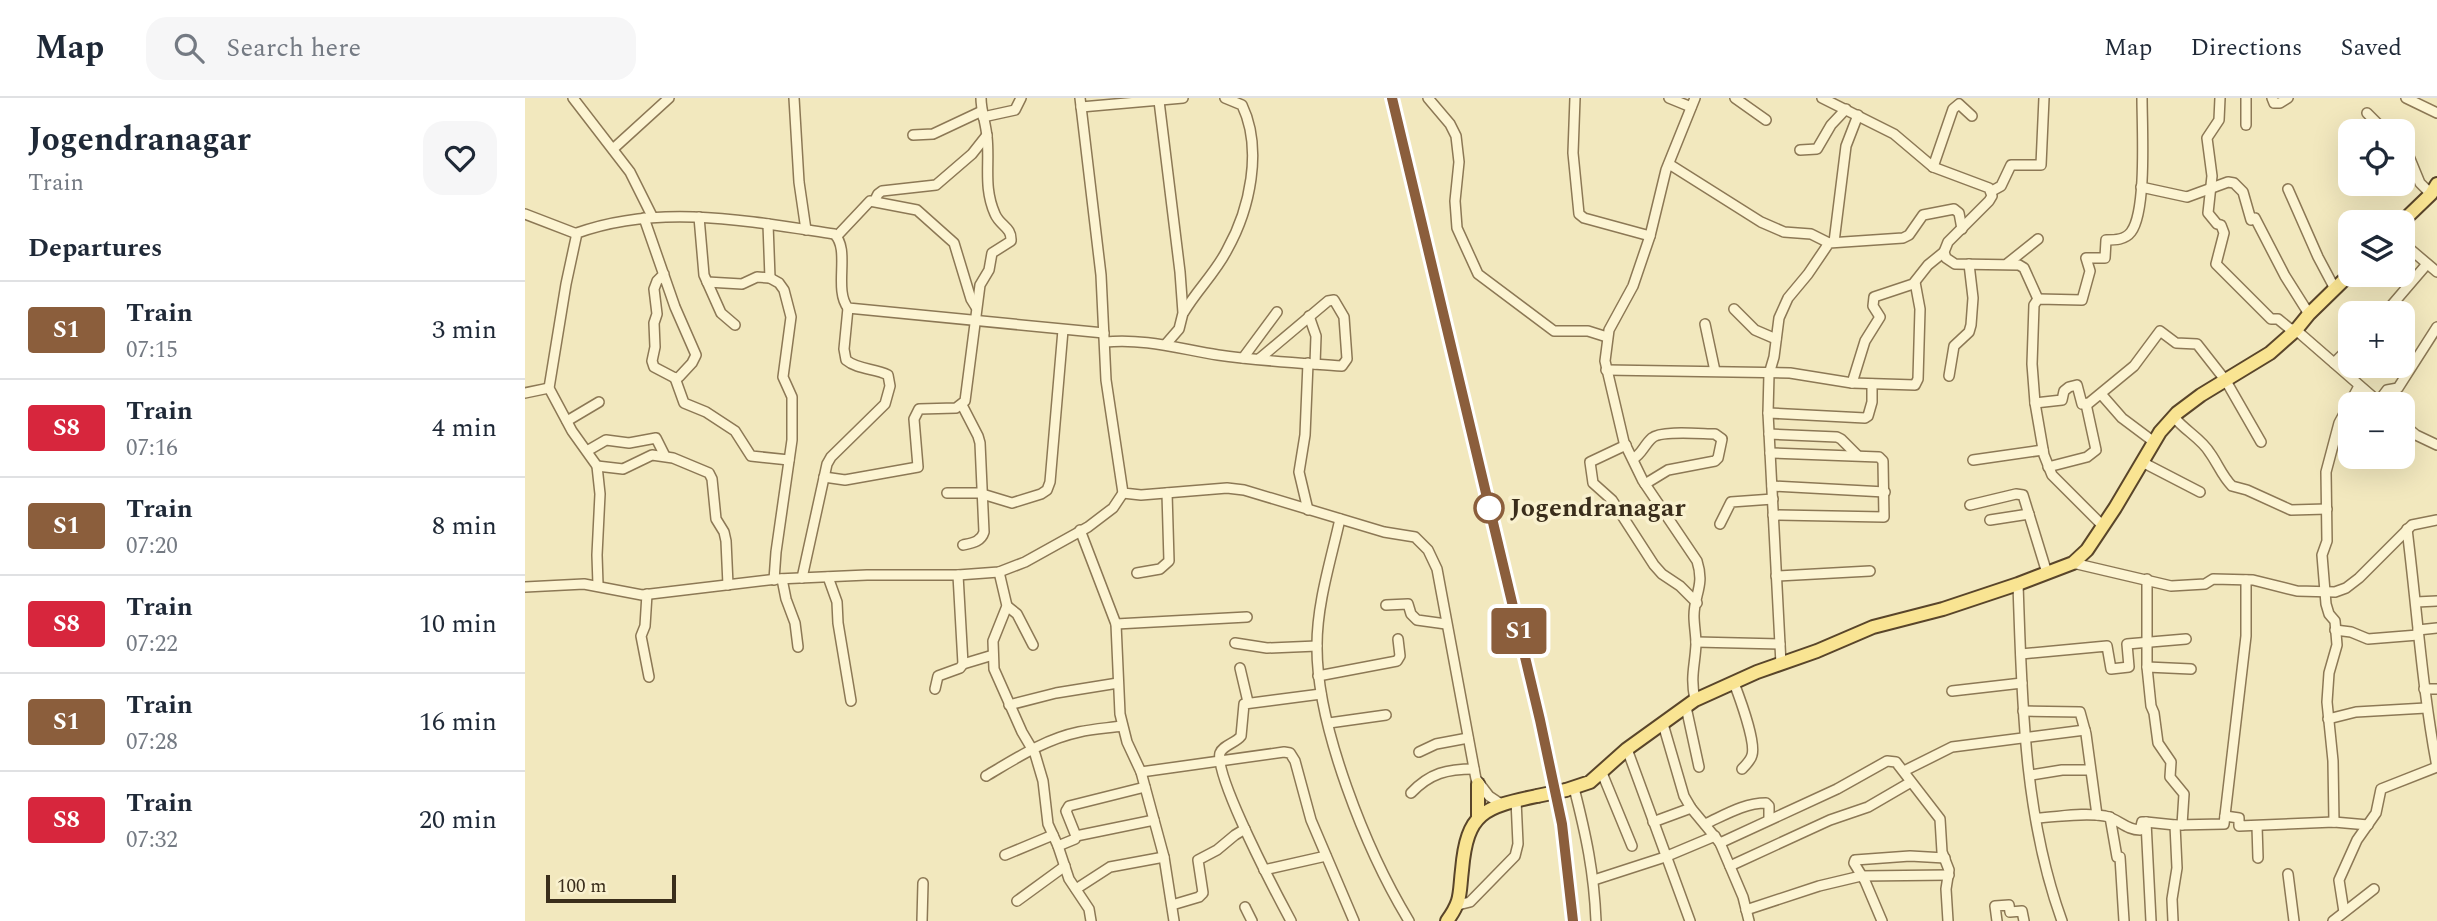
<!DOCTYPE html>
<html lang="en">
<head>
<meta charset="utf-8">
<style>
	body { margin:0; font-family:Spectral,serif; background:#f6f6f7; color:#1f2937; height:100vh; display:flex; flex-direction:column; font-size:26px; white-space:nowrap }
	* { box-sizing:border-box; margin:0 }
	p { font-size:23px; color:#747a83 }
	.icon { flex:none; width:38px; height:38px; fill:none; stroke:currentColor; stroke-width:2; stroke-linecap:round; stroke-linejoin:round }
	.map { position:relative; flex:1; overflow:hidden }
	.drawer { display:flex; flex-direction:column; background:#fff; width:525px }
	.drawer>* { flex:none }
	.badge { padding:0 14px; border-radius:5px; font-size:24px; line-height:46px }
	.tools { position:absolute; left:1813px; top:21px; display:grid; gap:14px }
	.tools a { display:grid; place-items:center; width:77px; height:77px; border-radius:14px; background:#fff; box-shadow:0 7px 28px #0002; font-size:35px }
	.scale { position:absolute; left:21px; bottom:18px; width:130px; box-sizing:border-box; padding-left:7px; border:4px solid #3a2d1b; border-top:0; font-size:19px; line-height:24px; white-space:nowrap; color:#3a2d1b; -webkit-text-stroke:5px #f9f1cf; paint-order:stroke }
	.map>.badge { position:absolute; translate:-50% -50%; box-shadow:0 0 0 4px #fff }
	h2 { padding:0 28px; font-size:26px; line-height:63px }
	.round { display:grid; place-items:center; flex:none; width:74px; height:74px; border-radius:21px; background:#f6f6f7 }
	.head { display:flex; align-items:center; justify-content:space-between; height:119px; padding:0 28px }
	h1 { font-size:33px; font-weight:700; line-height:52px }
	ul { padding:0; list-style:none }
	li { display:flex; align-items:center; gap:21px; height:98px; padding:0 28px; border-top:2px solid #e0e1e3 }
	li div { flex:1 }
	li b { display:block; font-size:26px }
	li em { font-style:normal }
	li .badge { min-width:77px; font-weight:700; text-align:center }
	header { display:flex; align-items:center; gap:42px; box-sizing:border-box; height:98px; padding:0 35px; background:#fff; border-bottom:2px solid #e0e1e3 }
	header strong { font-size:33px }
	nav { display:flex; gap:38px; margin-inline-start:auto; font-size:24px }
	.search { width:490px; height:63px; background:#f6f6f7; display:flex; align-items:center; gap:18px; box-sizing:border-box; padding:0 24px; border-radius:21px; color:#747a83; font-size:26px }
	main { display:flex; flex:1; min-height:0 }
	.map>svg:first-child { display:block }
</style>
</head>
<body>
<header>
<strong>Map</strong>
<div class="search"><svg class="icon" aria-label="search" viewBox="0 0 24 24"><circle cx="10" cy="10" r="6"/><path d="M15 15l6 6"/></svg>Search here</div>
<nav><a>Map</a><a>Directions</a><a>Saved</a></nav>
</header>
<main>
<section class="drawer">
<div class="head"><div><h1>Jogendranagar</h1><p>Train</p></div><a class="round"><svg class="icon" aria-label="heart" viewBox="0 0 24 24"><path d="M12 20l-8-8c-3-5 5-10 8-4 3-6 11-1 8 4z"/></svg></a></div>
<h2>Departures</h2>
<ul>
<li><span class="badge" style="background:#8b5e3c;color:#fff">S1</span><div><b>Train</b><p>07:15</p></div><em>3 min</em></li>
<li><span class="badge" style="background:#d7263d;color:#fff">S8</span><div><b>Train</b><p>07:16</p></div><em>4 min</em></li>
<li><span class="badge" style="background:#8b5e3c;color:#fff">S1</span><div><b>Train</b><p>07:20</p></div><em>8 min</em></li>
<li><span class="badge" style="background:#d7263d;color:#fff">S8</span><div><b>Train</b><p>07:22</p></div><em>10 min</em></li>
<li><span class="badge" style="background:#8b5e3c;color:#fff">S1</span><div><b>Train</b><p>07:28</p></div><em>16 min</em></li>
<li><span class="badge" style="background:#d7263d;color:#fff">S8</span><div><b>Train</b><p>07:32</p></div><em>20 min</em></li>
</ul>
</section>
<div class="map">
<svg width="1912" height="823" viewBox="0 0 1912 823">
	<rect width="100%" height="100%" fill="#f2e8be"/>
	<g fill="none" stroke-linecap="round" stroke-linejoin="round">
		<defs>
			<g id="minor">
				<polyline points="48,0 105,74 127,118"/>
				<polyline points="269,0 274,84 281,132"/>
				<polyline points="555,0 576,177 581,282 598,395 616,397 702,390 719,392 859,434 890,439 903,452 912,471 951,681 964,698 976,706"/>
				<polyline points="903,0 925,26 931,38 934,64 930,103 932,130 953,176 1029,233 1063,233 1082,239"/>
				<polyline points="1050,0 1048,55 1054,116 1059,120 1125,138"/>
				<polyline points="1144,0 1166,9"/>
				<path d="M1170 0 1141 72 1125 138 1108 188 1084 232 1080 263 1099 344 1118 383 1172 463C1180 488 1169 496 1169 518 1169 527 1171 537 1171 546 1170 568 1165 578 1170 602"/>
				<polyline points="1210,0 1241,22"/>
				<polyline points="1297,0 1369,36 1408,69 1464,90 1467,98 1464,103 1423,144 1419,154 1421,160 1430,166 1494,167 1499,170 1513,201"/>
				<polyline points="1695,0 1694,22 1682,40 1687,78 1683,115 1692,126 1696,127 1699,135 1691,166 1746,221 1753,221 1764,230 1771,232 1856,306"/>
				<polyline points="1721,0 1721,27"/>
				<polyline points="1747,0 1749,5 1755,5 1763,0"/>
				<polyline points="1881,0 1912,15"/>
				<polyline points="634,3 655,174 658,215 654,231 641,246"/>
				<polyline points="556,9 658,0"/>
				<polyline points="1842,15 1860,33"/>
				<polyline points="458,19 490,12 496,0"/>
				<polyline points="388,37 408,36 457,13"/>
				<polyline points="88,51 144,0"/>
				<polyline points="1878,51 1883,56 1895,85 1906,96"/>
				<polyline points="1275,52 1292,51 1306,27 1321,11"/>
				<polyline points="1144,66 1236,124 1259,134 1286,136 1304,145"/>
				<polyline points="1408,69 1428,11 1434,6 1447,18"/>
				<polyline points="1616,89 1662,99 1703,84 1709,85 1718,94 1726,122 1730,120 1760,178 1784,216"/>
				<polyline points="1763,91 1793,159 1810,191"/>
				<polyline points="1467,93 1476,88 1486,67 1516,67 1519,0"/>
				<polyline points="350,102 353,96 357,93 411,87 447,56 462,37"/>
				<polyline points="0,116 52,136"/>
				<polyline points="174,119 179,177 196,215 210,227"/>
				<polyline points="119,120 150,209 171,257 167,265 154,279 150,280 129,269 127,263 130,249 129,225 132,216 129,191 132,183 139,176"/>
				<polyline points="243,126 245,180"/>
				<polyline points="312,138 345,103 392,112 429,145 446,201 451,209"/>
				<polyline points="1309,144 1321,48 1333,17"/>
				<polyline points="1878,145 1912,174"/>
				<polyline points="1483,165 1513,141"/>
				<polyline points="182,184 217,186 232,179 245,180 254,185 259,192 266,219 258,279 267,299 267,342 251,454 249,482"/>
				<polyline points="1209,211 1230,232 1251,241"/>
				<path d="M659 214C672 192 691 174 702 152 725 111 738 51 717 7L700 0"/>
				<polyline points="1860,215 1902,166"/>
				<polyline points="784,218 791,238 790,266"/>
				<polyline points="1180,226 1190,273"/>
				<path d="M580 244C619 240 655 251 693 257 734 263 776 265 817 268L822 261 819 219 809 202 803 203 734 261"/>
				<polyline points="718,260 752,214"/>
				<polyline points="1809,265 1825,249"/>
				<polyline points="1081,272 1265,275 1327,285 1390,287 1393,281 1395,211 1390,184"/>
				<polyline points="1424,278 1429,248 1444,234 1446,227 1448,200 1444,166"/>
				<polyline points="150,280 159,305 181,314 210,333 226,358 264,362"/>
				<polyline points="1327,285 1340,243 1355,219 1348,208 1349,199 1388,186 1403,167 1419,154"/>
				<polyline points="0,295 24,290"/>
				<polyline points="1576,296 1597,320 1629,344"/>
				<polyline points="1853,304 1862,292 1873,290 1912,229"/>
				<polyline points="1510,305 1537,302 1539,293 1544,289 1552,287 1557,306 1564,305 1609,268 1635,233 1651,245 1672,246 1701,283 1736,344"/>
				<path d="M437 307 453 338 455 345 459 434C456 444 447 445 438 447"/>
				<polyline points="1243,315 1340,320 1343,318 1347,304 1347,286"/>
				<path d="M1649 319C1659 332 1677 341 1685 355 1693 366 1697 378 1707 388L1722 392 1766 412 1802 411"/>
				<polyline points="42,323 74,304"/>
				<polyline points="1878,326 1891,337 1912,347"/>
				<polyline points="1244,336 1312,339 1316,341 1332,357"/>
				<polyline points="1101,347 1065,364 1068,385 1087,402 1129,467 1137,476 1155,488 1172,505"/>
				<polyline points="62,353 81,342 104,345 131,340 140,358"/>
				<polyline points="1245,355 1354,359 1358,363 1359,419 1248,417"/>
				<path d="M1108 361C1117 356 1119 347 1127 340 1136 332 1177 336 1190 336L1197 341 1193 360 1190 363 1143 372 1120 386"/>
				<polyline points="1448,362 1518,352"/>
				<polyline points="1617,364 1675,394"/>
				<polyline points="72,368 98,371 127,357 148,360 184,375 187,381 191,421 199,434 201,443 203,487"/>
				<polyline points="1523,369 1562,359 1571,352 1561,306"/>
				<path d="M299 379 320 382 393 369 389 321 394 311 431 310 440 303 455 187 464 172 467 155 486 143C487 129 475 128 470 116 458 89 465 66 462 39 461 26 456 13 456 0"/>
				<polyline points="1247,388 1360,394"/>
				<polyline points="422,395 454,395 487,405 516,396 522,392 525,384 538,232"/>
				<polyline points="1445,407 1491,396 1498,397 1522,475"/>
				<polyline points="783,412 774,374 780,337 783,265"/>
				<path d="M815 421C806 462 792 505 792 547 791 628 842 754 884 823"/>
				<polyline points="1465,422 1504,416"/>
				<polyline points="1195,426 1206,404 1248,401"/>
				<path d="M1578 428 1527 377 1519 357 1510 305 1507 266 1509 207 1513 201 1557 202 1565 173 1561 160H1580L1581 142C1590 142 1600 142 1606 134 1622 113 1617 29 1617 0"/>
				<path d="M1882 431C1892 511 1897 590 1912 669"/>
				<polyline points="555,432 591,526 595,616 602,644 616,674 639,759 649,823"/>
				<polyline points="1548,465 1646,488 1680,486 1688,481 1728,482 1772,493 1810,494 1821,490 1834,480 1887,427 1912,422"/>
				<polyline points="474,474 482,508 468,543 469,571 497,634 510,656 518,683 523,726 533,748 544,781 564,811 566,823"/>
				<polyline points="612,475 635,471 644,463 642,395"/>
				<polyline points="1251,478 1345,473"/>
				<polyline points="303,479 312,504 313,525 326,603"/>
				<path d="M277 480 302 366 306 359 360 306 365 288 363 277C350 270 333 272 321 262L319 251 323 210"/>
				<polyline points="257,481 261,501 270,525 273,549"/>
				<polyline points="1622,481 1622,569 1626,608 1629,615 1633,645 1646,664 1645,679 1659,696 1657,727"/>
				<path d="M1493 486C1497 599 1498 716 1537 823"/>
				<path d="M73 487 72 457 75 396 72 368 47 333 24 290 41 186 52 135C135 105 224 123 309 136 326 151 308 191 323 210L579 235"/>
				<polyline points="0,489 59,486 117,497 252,481 342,477 433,477 474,474 500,464 563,429 588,410 598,395"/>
				<polyline points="122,496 120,528 116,538 124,579"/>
				<polyline points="1891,504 1912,503"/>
				<polyline points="861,507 883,506 886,516 892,522 921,526"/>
				<polyline points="482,508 492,516 508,547"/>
				<polyline points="591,526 722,519"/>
				<polyline points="1810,532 1826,534 1843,541 1893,537"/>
				<polyline points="1893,532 1912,530"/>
				<polyline points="1171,544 1255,546"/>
				<polyline points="710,545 742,550 792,548"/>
				<polyline points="1496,556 1582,548 1586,571 1604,569 1602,546 1661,541"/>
				<polyline points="438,566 468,557"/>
				<polyline points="1256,566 1243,315 1244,276 1249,259 1254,220 1263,200 1283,176 1304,145 1378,140 1384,137 1398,117 1429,111 1434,115 1437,131"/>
				<polyline points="1622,569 1666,571"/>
				<polyline points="715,570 723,604"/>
				<polyline points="793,578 872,563 875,558 873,541"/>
				<path d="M1209 585C1214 598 1231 644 1227 657 1226 662 1221 667 1217 671"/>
				<polyline points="410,591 413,578 435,570 438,566 433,477"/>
				<polyline points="1899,591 1912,591"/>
				<polyline points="1427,593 1497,585"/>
				<polyline points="484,607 531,595 593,585"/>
				<polyline points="1161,609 1174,669"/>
				<polyline points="1498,613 1555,614 1561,636 1572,717"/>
				<polyline points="1803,621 1831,614 1901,610"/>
				<polyline points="804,625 861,617"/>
				<polyline points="1138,626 1159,698 1166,710 1195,745 1218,799 1224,823"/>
				<polyline points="1102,651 1165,823"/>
				<polyline points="894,654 911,646 943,640"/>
				<polyline points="1379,673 1427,649 1560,632"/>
				<polyline points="616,674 759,654 765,655 770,663 786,722 829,823"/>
				<polyline points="1077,675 1107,748"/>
				<polyline points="1506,677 1537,672 1565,672"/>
				<path d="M461 678C490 661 520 641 554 634 568 631 583 630 597 628"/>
				<path d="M1049 690C1061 737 1069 774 1071 823"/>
				<path d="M886 695C905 675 922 671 949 671"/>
				<polyline points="1700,718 1714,720 1714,728 1809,724 1843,727"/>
				<polyline points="1585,719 1592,759 1595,759 1599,823"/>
				<path d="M1512 720C1534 719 1558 714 1580 718 1594 721 1601 732 1615 732L1617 724H1621L1650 727 1699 726 1721 538V482"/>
				<polyline points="1128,724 1166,710"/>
				<polyline points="1621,724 1626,823"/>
				<polyline points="1809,724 1808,663 1802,604 1804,575 1812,547 1810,523 1804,516 1801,506 1797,457 1802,443 1801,374 1814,325 1834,288"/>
				<path d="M1180 726C1200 717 1219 705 1241 705L1244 708V721"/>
				<polyline points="1732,728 1733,760"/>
				<polyline points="551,738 629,722"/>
				<polyline points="1195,745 1312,691 1362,663 1371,664 1415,721 1417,754 1424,772 1421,791 1423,823"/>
				<polyline points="533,748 550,741 551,738 541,713 544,708 620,689"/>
				<polyline points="480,757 528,737"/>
				<polyline points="1205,768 1305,722 1343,709 1386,684"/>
				<polyline points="739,772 801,758"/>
				<polyline points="1763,776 1769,823"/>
				<polyline points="1069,782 1140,759 1190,738"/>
				<polyline points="551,791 585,769 639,759"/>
				<polyline points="492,803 540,768"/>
				<polyline points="647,807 674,799 678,795 673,762 692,752 710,737 720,731"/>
				<polyline points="933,807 945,804 990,758 993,746 991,702"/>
				<polyline points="720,809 727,823"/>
				<polyline points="1221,812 1294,788 1336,778 1424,777"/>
				<polyline points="1819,814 1814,782 1832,742 1851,715 1856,691 1912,669"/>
				<polyline points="397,823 398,785"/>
				<path d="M766 823C752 797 689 678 695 655 698 647 711 645 716 638L719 606 796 596"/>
				<polyline points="1357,823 1340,783 1329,765 1330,762 1385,758 1420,760"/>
				<polyline points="1472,823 1470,808 1484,807 1485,814 1497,813 1499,823"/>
				<polyline points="1648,823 1647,801 1652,770 1650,727"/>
				<polyline points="1808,823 1849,791"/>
			</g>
			<g id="major">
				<polyline points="1877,124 1906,96 1912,86"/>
				<polyline points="953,686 953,719"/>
				<polyline points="1041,692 1065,684 1102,651 1170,602 1232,574 1292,553 1348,529 1418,511 1493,486 1548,465 1562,452 1590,410 1635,334 1652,315 1676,297 1745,255 1771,232 1784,216 1825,176"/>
				<path d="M922 823C937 802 934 797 937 772 942 714 959 709 1012 698"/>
			</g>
		</defs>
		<use href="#minor" stroke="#8c7855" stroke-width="12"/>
		<use href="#major" stroke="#59452a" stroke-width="16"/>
		<use href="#minor" stroke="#fcf4d2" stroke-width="9"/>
		<use href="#major" stroke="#f9e492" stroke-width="12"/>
		<defs>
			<path id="rail" d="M868 0 1015 622C1029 689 1045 755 1048 823"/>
		</defs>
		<use href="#rail" stroke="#3a2d1b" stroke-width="5"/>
		<use href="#rail" stroke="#f9f1cf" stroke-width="2.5" stroke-dasharray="8" stroke-linecap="butt"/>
		<defs>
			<polyline id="major-bridge" points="1012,698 1041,692"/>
		</defs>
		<use href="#major-bridge" stroke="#59452a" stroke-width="16" stroke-linecap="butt"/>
		<use href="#major-bridge" stroke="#f9e492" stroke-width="12"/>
	</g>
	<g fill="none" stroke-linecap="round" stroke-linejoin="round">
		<defs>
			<polyline id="line" points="867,0 1015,622 1037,726 1048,823"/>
		</defs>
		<use href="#line" stroke="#fff" stroke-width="16"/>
		<use href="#line" stroke="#8b5e3c" stroke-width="10"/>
	</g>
	<circle fill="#fff" stroke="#8b5e3c" stroke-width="3.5" cx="964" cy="410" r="14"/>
	<g text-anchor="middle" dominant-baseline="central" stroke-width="7" stroke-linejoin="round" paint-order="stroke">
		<g font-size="26" font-weight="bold" fill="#3a2d1b" stroke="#f9f1cf" text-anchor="start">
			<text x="985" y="410">Jogendranagar</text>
		</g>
	</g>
</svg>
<div class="tools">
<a><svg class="icon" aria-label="locate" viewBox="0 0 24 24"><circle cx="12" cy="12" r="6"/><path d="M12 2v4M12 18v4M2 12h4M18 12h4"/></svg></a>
<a><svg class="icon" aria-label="layers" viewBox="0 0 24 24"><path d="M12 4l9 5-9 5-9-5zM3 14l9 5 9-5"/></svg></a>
<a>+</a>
<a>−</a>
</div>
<div class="scale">100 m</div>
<b class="badge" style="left:994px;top:533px;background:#8b5e3c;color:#fff">S1</b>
</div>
</main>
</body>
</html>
